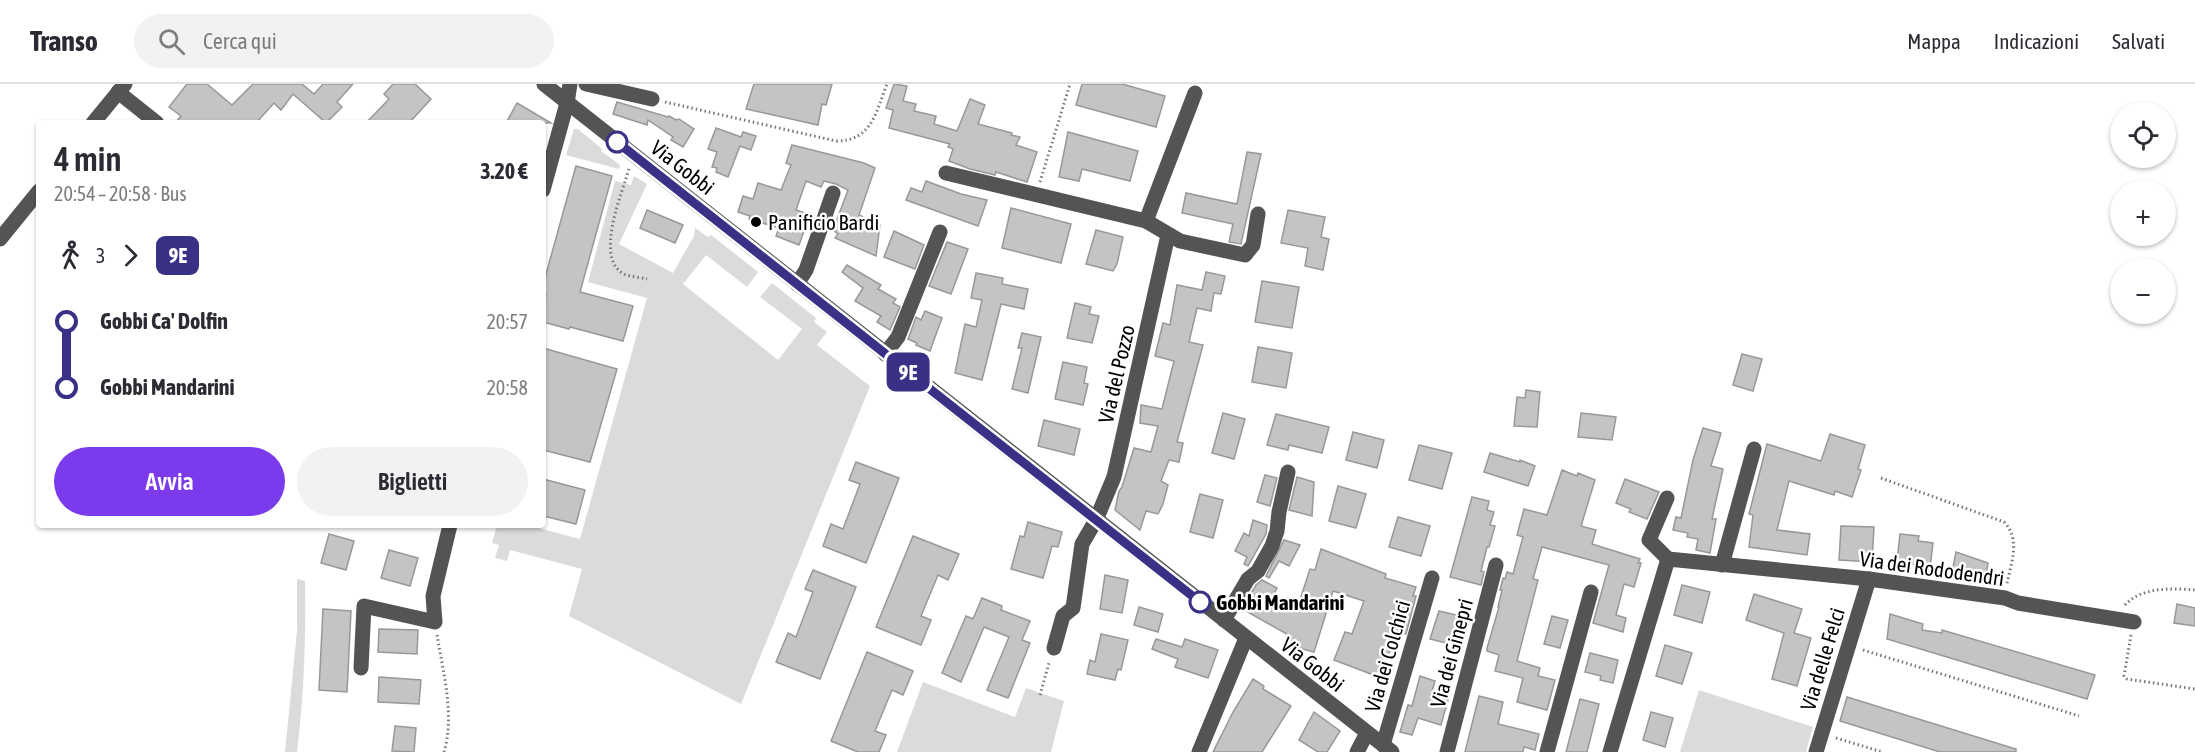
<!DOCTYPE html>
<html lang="it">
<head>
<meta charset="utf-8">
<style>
	body { margin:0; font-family:"Asap Condensed",sans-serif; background:#f2f2f3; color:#2b2b33; height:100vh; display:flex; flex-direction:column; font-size:22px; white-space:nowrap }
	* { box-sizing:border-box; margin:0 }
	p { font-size:20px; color:#7c7c81 }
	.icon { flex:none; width:33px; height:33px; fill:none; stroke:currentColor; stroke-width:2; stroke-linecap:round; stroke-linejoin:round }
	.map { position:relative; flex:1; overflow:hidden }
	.drawer { position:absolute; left:36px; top:36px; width:510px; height:408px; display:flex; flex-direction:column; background:#fff; border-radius:6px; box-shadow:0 2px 4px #0004 }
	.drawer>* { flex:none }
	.badge { padding:0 12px; border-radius:9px; font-size:21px; line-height:39px }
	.buttons { position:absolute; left:2110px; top:18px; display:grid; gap:12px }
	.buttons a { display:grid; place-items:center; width:66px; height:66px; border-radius:50%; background:#fff; box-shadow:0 2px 4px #0004; font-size:30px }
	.map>.badge { position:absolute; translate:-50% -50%; box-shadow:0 0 0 3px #fff }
	.legs { display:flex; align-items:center; gap:9px; height:66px; padding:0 18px; font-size:20px }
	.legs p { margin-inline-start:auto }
	.overview { display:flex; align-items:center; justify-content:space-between; height:102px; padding:0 18px }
	h1 { font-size:33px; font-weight:600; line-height:45px }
	.cta { display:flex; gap:12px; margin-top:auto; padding:12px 18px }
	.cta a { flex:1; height:69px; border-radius:36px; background:#7c3aed; color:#fff; font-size:24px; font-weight:600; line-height:69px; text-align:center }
	.cta a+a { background:#f2f2f3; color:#2b2b33 }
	ul { padding:0 18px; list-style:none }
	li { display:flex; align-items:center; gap:21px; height:66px; font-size:22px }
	li i { display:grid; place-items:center; width:9px; height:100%; margin:0 8px; background:currentColor }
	li i::after { content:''; width:15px; height:15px; margin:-8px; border:4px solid; border-radius:50%; background:#fff }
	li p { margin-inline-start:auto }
	li:first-child i { background:linear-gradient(#0000 50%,currentColor 0) }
	li:last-child i { background:linear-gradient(currentColor 50%,#0000 0) }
	header { display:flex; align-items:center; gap:36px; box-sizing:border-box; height:84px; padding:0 30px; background:#fff; border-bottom:2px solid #e1e1e2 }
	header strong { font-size:28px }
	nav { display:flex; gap:33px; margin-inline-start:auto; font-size:21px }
	.search { width:420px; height:54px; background:#f2f2f3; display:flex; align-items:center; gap:15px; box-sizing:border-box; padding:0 21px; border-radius:33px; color:#7c7c81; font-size:22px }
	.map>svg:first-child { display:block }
</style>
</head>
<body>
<header>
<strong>Transo</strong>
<div class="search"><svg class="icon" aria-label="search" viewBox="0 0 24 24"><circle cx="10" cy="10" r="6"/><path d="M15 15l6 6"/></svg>Cerca qui</div>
<nav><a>Mappa</a><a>Indicazioni</a><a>Salvati</a></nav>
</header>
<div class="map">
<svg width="2195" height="668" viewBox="0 0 2195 668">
	<rect width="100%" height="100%" fill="#fff"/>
	<g fill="#dbdbdb">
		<polygon points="574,45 578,45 602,65 601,67 620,81 619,85 566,71"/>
		<polygon points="634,92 647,100 619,160 673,189 694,152 695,144 708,153 711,151 758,188 747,203 706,171 683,200 778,276 802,245 760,213 772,199 816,234 814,238 827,248 817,261 870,302 741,620 569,532 582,485 510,466 507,477 495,474 499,461 492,459 497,441 527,441 580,455 647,214 588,198 615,97 631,101"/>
		<path d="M297 495 305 497C306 554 304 611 297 668H285L297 547Z"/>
		<polygon points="923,598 1015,633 1026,604 1064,617 1051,668 897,668"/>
		<polygon points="1699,606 1813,643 1806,668 1680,668"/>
	</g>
	<g fill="#c4c4c4" stroke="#989898" stroke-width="1.5">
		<polygon points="187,0 207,0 232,21 253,0 302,0 314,10 323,0 353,0 337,18 342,23 326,39 293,10 281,26 274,19 256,39 175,39 181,32 169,23"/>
		<polygon points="393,0 415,0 431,15 409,39 366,39 389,15 384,10"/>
		<polygon points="754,0 832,0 826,21 822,20 818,41 746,25"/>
		<polygon points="894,0 907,2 903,17 916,20 914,27 936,32 934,40 957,47 970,15 985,21 978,40 1012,49 1011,51 1020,53 1016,61 1037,68 1027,98 996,88 995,91 970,85 949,77 953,65 948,63 950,60 889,44 893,26 886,24"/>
		<polygon points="1082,0 1122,0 1165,12 1156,43 1076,21"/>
		<polygon points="617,18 668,33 669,32 676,36 679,35 694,45 683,63 671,56 673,53 648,36 647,41 613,30"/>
		<polygon points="517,19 551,39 506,39"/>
		<polygon points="716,44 741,53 743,48 756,52 751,66 740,62 728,93 716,88 717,84 712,83 717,68 708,65"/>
		<polygon points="1068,48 1138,67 1130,97 1082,85 1079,97 1059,93"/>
		<polygon points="792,61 864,79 875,84 859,131 880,141 876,172 835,154 838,150 833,146 848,106 836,100 824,97 821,103 806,97 796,126 810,131 799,161 776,152 779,144 749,135 750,132 738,128 743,112 753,115 758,99 781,106 791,81 786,79"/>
		<polygon points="1247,68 1261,70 1241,160 1229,158 1233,140 1182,129 1186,109 1237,120"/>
		<polygon points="576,82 612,92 580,208 633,222 623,257 570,243 569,245 543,238 543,224 546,211 543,210 543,201"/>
		<polygon points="926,97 961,110 987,116 978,142 906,116 911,104 922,108"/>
		<polygon points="1011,124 1071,140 1061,179 1002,164"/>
		<polygon points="647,126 683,141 675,159 640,144"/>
		<polygon points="1288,126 1325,133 1321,153 1329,155 1323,186 1305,182 1308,164 1281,159"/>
		<polygon points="1096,146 1123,153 1117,180 1113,187 1086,180"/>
		<polygon points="894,147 924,161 915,185 884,173"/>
		<polygon points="947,158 968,165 951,210 929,202"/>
		<polygon points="847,181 881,201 878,205 896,215 893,219 900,223 890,246 877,238 881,232 855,217 863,204 842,188"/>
		<polygon points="1206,188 1225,192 1221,210 1214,209 1211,227 1197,224 1189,258 1203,261 1177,358 1183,359 1179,378 1169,376 1161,397 1168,401 1163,420 1158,430 1146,427 1140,446 1115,426 1119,407 1122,403 1134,364 1151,368 1158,342 1140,339 1141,321 1162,325 1174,277 1155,272 1163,239 1170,241 1177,201 1202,206"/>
		<polygon points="976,189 1003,194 1002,200 1028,205 1024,225 1001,220 982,296 955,289 965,240 976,243 982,216 971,214"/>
		<polygon points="1262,197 1299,203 1292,244 1255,238"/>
		<polygon points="1075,219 1091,223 1089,230 1099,232 1092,259 1067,254"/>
		<polygon points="925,227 942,234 930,267 916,261 917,259 908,255 916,233 921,236"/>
		<polygon points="1022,249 1041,253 1028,309 1012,305 1022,264 1018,264"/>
		<polygon points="1258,263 1292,269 1286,304 1252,298"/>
		<polygon points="543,264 617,285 590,378 543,366"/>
		<polygon points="1742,270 1762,275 1753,307 1733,301"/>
		<polygon points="1063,278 1087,283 1084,299 1088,300 1083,321 1055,315"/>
		<polygon points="1526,306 1540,308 1537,343 1514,342 1517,313 1525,314"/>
		<polygon points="1223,329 1245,335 1234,375 1212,369"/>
		<polygon points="1581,329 1616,333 1612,356 1578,353"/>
		<polygon points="1276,330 1329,343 1322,369 1289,361 1288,366 1267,361"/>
		<polygon points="1044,336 1080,345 1074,371 1038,362"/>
		<polygon points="1703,344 1721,349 1711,382 1723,385 1712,435 1716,435 1710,469 1696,466 1698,455 1687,453 1688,449 1673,446 1676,433 1681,434 1693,376"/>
		<polygon points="1353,348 1384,356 1377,384 1346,376"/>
		<polygon points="1830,350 1865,361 1858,385 1861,386 1852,413 1835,407 1834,411 1789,397 1777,446 1810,450 1807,471 1749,463 1753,431 1749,430 1767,360 1821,377"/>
		<polygon points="1419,361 1452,369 1442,405 1409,396"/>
		<polygon points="1490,369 1520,378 1520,376 1535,382 1528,402 1484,388"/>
		<polygon points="856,378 899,394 866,479 823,462 831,440 843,445 860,400 849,396"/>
		<polygon points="1562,386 1577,392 1578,389 1595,396 1581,442 1596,446 1592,460 1640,475 1638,479 1641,479 1634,503 1624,500 1616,531 1626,534 1623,548 1593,539 1609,481 1542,463 1533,495 1538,496 1517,577 1540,584 1538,592 1555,596 1547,626 1517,618 1523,594 1495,587 1499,571 1487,567 1487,564 1499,523 1498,523 1502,506 1500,506 1503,494 1505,495 1507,488 1513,490 1523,453 1517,451 1524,425 1547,431"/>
		<polygon points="1265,391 1277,394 1270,422 1257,418"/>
		<polygon points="1297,393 1314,398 1312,432 1289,426"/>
		<polygon points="543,395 585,406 576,440 543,432"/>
		<polygon points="1625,395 1659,408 1647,435 1629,428 1631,425 1616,419"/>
		<polygon points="1338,402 1366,410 1356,444 1329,437"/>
		<polygon points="1200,410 1223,416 1213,454 1190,448"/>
		<polygon points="1472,413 1489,417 1487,426 1494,428 1490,441 1495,442 1489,463 1487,463 1481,487 1484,488 1481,501 1450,493"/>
		<polygon points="1398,433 1430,442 1421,472 1389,463"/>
		<polygon points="1253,436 1267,441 1266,450 1248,482 1244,480 1247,473 1235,467 1244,449 1249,452"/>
		<polygon points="1028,438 1062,448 1058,463 1052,462 1043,494 1011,485 1020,452 1024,453"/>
		<polygon points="1841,442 1874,443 1872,478 1839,476"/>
		<polygon points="329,450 354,457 346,486 321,479"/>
		<polygon points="1900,450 1919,452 1918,457 1933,459 1930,484 1897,477"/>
		<polygon points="913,452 959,470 948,496 938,491 921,532 931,536 921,561 876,543"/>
		<polygon points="1284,456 1300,461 1289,482 1279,477 1269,494 1266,492"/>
		<polygon points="1321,465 1386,490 1385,494 1416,503 1413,512 1416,512 1406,550 1399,548 1392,567 1390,567 1379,593 1334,576 1345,548 1352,550 1364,517 1333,507 1314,568 1284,560 1287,550 1242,525 1256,501 1262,496 1277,504 1272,513 1296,528 1310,485 1315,486"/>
		<polygon points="389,466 418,474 410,502 381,494"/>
		<polygon points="1956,468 1988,479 1986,493 1952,488"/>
		<polygon points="813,486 856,503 820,595 776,578 788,549 796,553 813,508 805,505"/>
		<polygon points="1105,491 1128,496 1122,529 1100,525"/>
		<polygon points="1682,501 1710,508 1702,539 1674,531"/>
		<polygon points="1754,510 1802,525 1794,549 1811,554 1797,602 1772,595 1784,549 1746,536"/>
		<polygon points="982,514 1002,522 1001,526 1030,537 1022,556 1030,559 1008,614 987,606 1009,553 984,543 961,598 942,589 966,532 973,535"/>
		<polygon points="2177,520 2195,524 2195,542 2174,539"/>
		<polygon points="1139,523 1163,530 1158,548 1134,541"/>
		<polygon points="323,525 351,527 347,608 319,606"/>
		<polygon points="1439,527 1469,534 1462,563 1430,555"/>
		<polygon points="1890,530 1923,540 1922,546 1942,549 1942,546 2095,591 2087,615 1887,555"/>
		<polygon points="1552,532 1568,536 1560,564 1544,560"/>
		<polygon points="379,545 418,546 417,570 378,568"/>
		<polygon points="1101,550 1128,556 1121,586 1118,585 1115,596 1087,590 1090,576 1095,578"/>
		<polygon points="1156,555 1182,563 1185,555 1218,566 1208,594 1175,583 1178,575 1152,565"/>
		<polygon points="1665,561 1692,569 1682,600 1656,592"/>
		<polygon points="867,568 913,587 903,611 892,606 875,647 886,651 879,668 858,668 831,657"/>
		<polygon points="1590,569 1618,576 1613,599 1600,596 1601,592 1585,588"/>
		<polygon points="1420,592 1435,597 1431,611 1448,616 1441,641 1418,634 1412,651 1400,648 1408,621 1412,622"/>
		<polygon points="379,593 421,596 419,620 378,618"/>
		<polygon points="1253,595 1264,602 1263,605 1291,622 1262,668 1213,668 1233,628"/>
		<polygon points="1479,612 1503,618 1498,640 1539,650 1535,666 1524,663 1523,668 1465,668"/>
		<polygon points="1847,613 2016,665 2016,668 1940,668 1840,637"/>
		<polygon points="1580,615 1599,620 1587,668 1566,668"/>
		<polygon points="1314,628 1340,647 1327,668 1318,668 1299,656"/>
		<polygon points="1651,628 1673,634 1665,663 1643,656"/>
		<polygon points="395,642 416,644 414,668 392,667"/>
	</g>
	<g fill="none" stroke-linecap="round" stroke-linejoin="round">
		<g stroke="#767676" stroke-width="3" stroke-dasharray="1.5 3" stroke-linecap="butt">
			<path d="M665 18 836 57C872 57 876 28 887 0"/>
			<path d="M629 85C622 109 594 175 624 190 630 193 640 193 647 195"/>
			<polyline points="1040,98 1070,0"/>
			<path d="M1881 394 2004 438C2021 455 2011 479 2007 500"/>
			<path d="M2125 521C2141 503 2172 504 2195 506"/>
			<path d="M437 551C443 588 455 631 444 668"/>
			<polyline points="2131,551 2124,592 2127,595 2195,605"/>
			<polyline points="1863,566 2079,632"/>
			<polyline points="1040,611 1049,579"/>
			<polyline points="1836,654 1882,668"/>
		</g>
		<g stroke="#545454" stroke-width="15">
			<polyline points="544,0 1392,668"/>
			<polyline points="586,0 652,15"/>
			<polyline points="118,8 157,39"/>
			<polyline points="93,39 125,0"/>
			<polyline points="946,89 1146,137 1180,157 1245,171 1253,161 1258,130"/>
			<polyline points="543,106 567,19 570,0"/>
			<polyline points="1146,137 1195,9"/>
			<polyline points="0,155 39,107"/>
			<polyline points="797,200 806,186 833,109"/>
			<polyline points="885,270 898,253 940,148"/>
			<polyline points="1667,414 1649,456 1668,475"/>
			<polyline points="1722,481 1754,365"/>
			<polyline points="1224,536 1248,495 1258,487 1272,462 1277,447 1279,428 1288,388"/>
			<polyline points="1054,564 1063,532 1073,524 1082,460 1096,436 1114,393 1168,151"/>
			<polyline points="361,584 364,522 435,538 433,512 450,441"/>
			<polyline points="1383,661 1432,494"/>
			<polyline points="1199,668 1246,554"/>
			<polyline points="1357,668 1367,649"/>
			<polyline points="1447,668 1496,481"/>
			<polyline points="1547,668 1591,508"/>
			<polyline points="1610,668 1668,475 1869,495 2005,514 2018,519 2134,538"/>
			<polyline points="1816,668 1869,495"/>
		</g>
	</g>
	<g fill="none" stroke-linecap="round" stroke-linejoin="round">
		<defs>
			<polyline id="line-1" points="617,58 1200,518"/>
		</defs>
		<use href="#line-1" stroke="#fff" stroke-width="14"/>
		<use href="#line-1" stroke="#393185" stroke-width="9"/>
	</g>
	<g fill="#fff" stroke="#393185" stroke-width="3">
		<circle cx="617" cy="58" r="10"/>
		<circle cx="1200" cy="518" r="10"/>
	</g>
	<circle fill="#000" stroke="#fff" stroke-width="2" cx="756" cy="138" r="6"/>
	<g text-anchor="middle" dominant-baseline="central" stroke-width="5" stroke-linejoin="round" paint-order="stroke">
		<g font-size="21" fill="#000" stroke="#fff">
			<text transform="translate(683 83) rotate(38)">Via Gobbi</text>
			<text transform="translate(1116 290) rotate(-77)">Via del Pozzo</text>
			<text transform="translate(1932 484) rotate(8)">Via dei Rododendri</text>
			<text transform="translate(1451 569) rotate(-75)">Via dei Ginepri</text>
			<text transform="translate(1387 572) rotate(-74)">Via dei Colchici</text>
			<text transform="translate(1822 575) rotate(-73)">Via delle Felci</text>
			<text transform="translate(1313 580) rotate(38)">Via Gobbi</text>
		</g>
		<g font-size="21" fill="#000" stroke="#fff" text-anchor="start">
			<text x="768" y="138">Panificio Bardi</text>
		</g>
		<g font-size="21" font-weight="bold" fill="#000" stroke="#fff" text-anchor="start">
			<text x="1216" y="518">Gobbi Mandarini</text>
		</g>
	</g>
</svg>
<div class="buttons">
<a><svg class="icon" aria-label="locate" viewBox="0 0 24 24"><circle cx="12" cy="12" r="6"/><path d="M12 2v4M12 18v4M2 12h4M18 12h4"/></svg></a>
<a>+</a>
<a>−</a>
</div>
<b class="badge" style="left:908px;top:288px;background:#393185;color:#fff">9E</b>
<section class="drawer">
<div class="overview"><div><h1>4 min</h1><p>20:54 – 20:58 · Bus</p></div><b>3.20 €</b></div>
<div class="legs"><svg class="icon" aria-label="walk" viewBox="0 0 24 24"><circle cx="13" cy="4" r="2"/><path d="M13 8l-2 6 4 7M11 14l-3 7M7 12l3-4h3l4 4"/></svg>3<svg class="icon" aria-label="forward" viewBox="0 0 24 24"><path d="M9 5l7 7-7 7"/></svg><b class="badge" style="background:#393185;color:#fff">9E</b></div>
<ul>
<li><i style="color:#393185"></i><b>Gobbi Ca' Dolfin</b><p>20:57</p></li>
<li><i style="color:#393185"></i><b>Gobbi Mandarini</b><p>20:58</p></li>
</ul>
<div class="cta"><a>Avvia</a><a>Biglietti</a></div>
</section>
</div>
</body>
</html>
